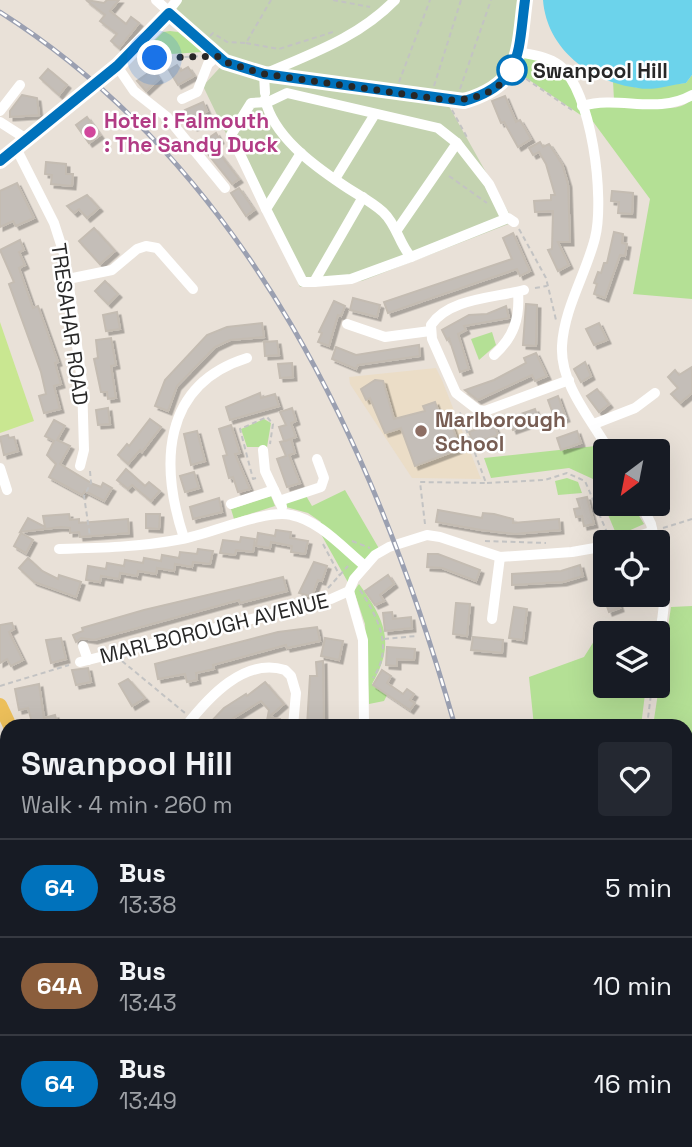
<!DOCTYPE html>
<html lang="en">
<head>
<meta charset="utf-8">
<style>
	body { margin:0; font-family:"Space Grotesk",sans-serif; background:#242831; color:#f1f3f6; height:100vh; display:flex; flex-direction:column; font-size:26px; white-space:nowrap }
	* { box-sizing:border-box; margin:0 }
	p { font-size:23px; color:#9ea1a6 }
	.icon { flex:none; width:38px; height:38px; fill:none; stroke:currentColor; stroke-width:2; stroke-linecap:round; stroke-linejoin:round }
	.map { position:relative; flex:1; overflow:hidden }
	.panel { position:absolute; left:0px; top:719px; width:693px; height:429px; display:flex; flex-direction:column; background:#171b24; border-radius:21px 21px 0 0; box-shadow:0 7px 28px #0002 }
	.panel>* { flex:none }
	.badge { padding:0 14px; border-radius:23px; font-size:24px; line-height:46px }
	.needle { width:46px; rotate:212deg }
	.buttons { position:absolute; left:593px; top:439px; display:grid; gap:14px }
	.buttons a { display:grid; place-items:center; width:77px; height:77px; border-radius:7px; background:#171b24; box-shadow:0 7px 28px #0002; font-size:35px }
	.you { position:absolute; width:35px; height:35px; margin:-18px; border:5px solid #fff; border-radius:50%; background:#1a73e8; box-shadow:0 0 0 10px #1a73e833 }
	.map>.badge { position:absolute; translate:-50% -50%; box-shadow:0 0 0 4px #fff }
	.round { display:grid; place-items:center; flex:none; width:74px; height:74px; border-radius:7px; background:#242831 }
	.summary { display:flex; align-items:center; justify-content:space-between; height:119px; padding:0 21px }
	h1 { font-size:33px; font-weight:600; line-height:52px }
	ul { padding:0; list-style:none }
	li { display:flex; align-items:center; gap:21px; height:98px; padding:0 21px; border-top:2px solid #363941 }
	li div { flex:1 }
	li b { display:block; font-size:26px }
	li em { font-style:normal }
	li .badge { min-width:77px; font-weight:700; text-align:center }
	.map>svg:first-child { display:block }
</style>
</head>
<body>
<div class="map">
<svg width="692" height="1147" viewBox="0 0 692 1147">
	<defs>
		<filter id="shadow"><feDropShadow dx="3.5" dy="3.5" stdDeviation="0" flood-color="#0004"/></filter>
	</defs>
	<rect width="100%" height="100%" fill="#e9e1d8"/>
	<polygon fill="#ebddc7" points="436,368 442,380 481,479 412,478 350,384 349,377"/>
	<g fill="#b4e095">
		<polygon points="170,31 178,32 203,52 139,56 163,32"/>
		<path d="M518 52 558 64 582 106 614 100 613 81 638 88 686 83 692 75V95L661 107C672 109 683 108 692 99V299L633 294 650 199 583 108 585 118 513 69Z"/>
		<polygon points="492,332 496,345 479,360 471,339"/>
		<polygon points="264,419 271,423 267,447 247,447 241,429"/>
		<polygon points="596,446 605,462 606,504 632,504 644,524 617,536 593,479 569,468 491,478 484,458"/>
		<polygon points="567,478 578,482 582,493 558,495 555,481"/>
		<polygon points="345,490 381,552 350,586 317,527 321,522 308,513 286,507 287,502 305,494 312,506"/>
		<polygon points="271,496 275,506 234,519 231,509"/>
		<path d="M359 584C385 620 396 643 372 684L387 695 384 701 369 704 365 624 354 591Z"/>
		<polygon points="692,606 692,759 686,758 686,726 653,726 671,607"/>
		<polygon points="605,635 606,686 646,686 641,726 534,726 529,677 584,657 596,638"/>
	</g>
	<polygon fill="#c4d3b0" points="176,0 529,0 515,65 498,86 446,101 514,222 362,281 300,287 203,86 225,62 169,13"/>
	<polygon fill="#c9e791" points="0,322 34,421 0,433"/>
	<path fill="#6cd3eb" d="M543 0H692V75L686 83C670 85 653 91 638 88 591 82 547 50 543 0Z"/>
	<g fill="#c4beb8" stroke="#c4bcb2" stroke-width="2" filter="url(#shadow)">
		<polygon points="86,0 104,3 107,0 119,0 110,11 126,24 131,17 139,23 119,48 111,41 117,34 100,21 105,15"/>
		<polygon points="177,65 181,71 188,67 194,76 178,85 169,70"/>
		<polygon points="48,69 67,85 59,95 40,78"/>
		<polygon points="153,70 159,79 146,91 137,81"/>
		<polygon points="22,95 37,98 39,115 10,117 10,111"/>
		<polygon points="505,96 516,122 520,120 531,139 518,147 504,122 501,123 492,101"/>
		<polygon points="203,102 207,111 200,115 203,122 194,127 185,110"/>
		<polygon points="87,117 100,135 89,143 76,125"/>
		<polygon points="216,133 220,140 213,145 239,179 232,184 200,144"/>
		<polygon points="540,142 543,147 549,144 562,164 568,184 570,242 558,242 569,265 558,271 548,250 552,249 553,211 535,212 534,201 551,200 551,195 555,195 546,164 539,152 533,155 529,148"/>
		<polygon points="46,162 66,164 66,174 73,174 72,186 51,184 52,175 45,174"/>
		<polygon points="17,183 34,218 16,226 13,221 0,227 0,191"/>
		<polygon points="239,188 254,210 246,216 231,193"/>
		<polygon points="612,191 633,193 632,214 618,213 619,202 611,201"/>
		<polygon points="87,195 99,208 87,218 79,209 74,213 67,206"/>
		<polygon points="94,228 115,251 100,264 79,241"/>
		<polygon points="614,232 623,234 622,243 627,244 625,256 620,255 605,298 594,294 597,284 594,283 598,272 601,273 604,263 607,263"/>
		<polygon points="513,233 530,271 520,276 517,269 388,313 384,302 512,259 503,238"/>
		<polygon points="20,240 24,250 19,252 25,265 19,268 33,308 38,306 58,362 55,363 61,384 54,386 60,409 44,413 39,396 46,394 41,372 9,284 14,282 0,250"/>
		<polygon points="105,281 118,294 108,304 95,291"/>
		<polygon points="353,298 380,305 377,317 350,310"/>
		<polygon points="334,301 345,306 341,316 338,315 329,346 318,342 322,333 319,332"/>
		<polygon points="526,304 537,305 536,346 523,345"/>
		<polygon points="506,306 509,318 464,326 466,330 458,334 469,369 460,372 449,338 447,340 442,330 469,315 487,314"/>
		<polygon points="117,312 120,329 106,331 103,315"/>
		<polygon points="262,323 264,337 230,340 215,347 177,386 168,411 155,406 165,380 207,335 227,327"/>
		<polygon points="599,323 607,340 594,345 586,329"/>
		<polygon points="111,338 116,365 111,366 116,398 108,399 107,392 101,392 94,359 98,358 96,340"/>
		<polygon points="277,341 279,355 265,356 264,342"/>
		<polygon points="419,345 420,356 358,365 356,369 332,359 336,347 356,355"/>
		<polygon points="536,353 547,376 535,381 532,375 478,400 465,390 494,380 526,363 524,358"/>
		<polygon points="585,362 591,376 581,382 574,369"/>
		<polygon points="292,363 293,377 280,378 278,364"/>
		<polygon points="692,367 692,393 680,403 671,394 678,388 668,377 675,370 679,375"/>
		<polygon points="375,380 383,381 394,419 425,411 423,406 435,402 444,426 451,423 460,449 415,466 401,428 385,433 370,398 366,400 361,389"/>
		<polygon points="597,389 609,404 599,412 587,396"/>
		<polygon points="260,393 261,398 275,394 279,406 230,420 226,407"/>
		<polygon points="558,396 566,418 556,422 548,400"/>
		<polygon points="108,408 110,424 98,425 96,410"/>
		<polygon points="292,408 296,421 291,423 296,437 285,441 291,439 295,453 289,455 300,483 287,487 277,459 286,456 280,442 284,441 279,427 286,425 280,412"/>
		<polygon points="535,409 539,421 513,430 509,418"/>
		<polygon points="150,419 161,427 142,452 140,450 128,464 118,455 127,444 129,446"/>
		<polygon points="54,420 65,426 57,440 70,446 60,464 93,484 101,487 103,483 112,488 104,501 85,491 82,495 49,477 56,464 47,455 54,441 45,436"/>
		<polygon points="493,423 498,435 474,444 469,432"/>
		<polygon points="231,425 240,453 235,454 250,489 238,492 233,477 229,478 223,456 227,455 219,429"/>
		<polygon points="197,431 205,461 191,465 184,434"/>
		<polygon points="577,431 581,443 561,450 557,438"/>
		<polygon points="8,435 9,438 14,437 18,451 4,455 0,437"/>
		<polygon points="126,469 145,486 149,482 160,491 151,501 132,485 128,489 117,480"/>
		<polygon points="194,472 199,488 185,492 180,476"/>
		<polygon points="587,497 594,524 584,526 582,516 576,517 574,509 580,508 577,499"/>
		<polygon points="219,498 222,512 193,519 190,507"/>
		<polygon points="438,510 482,518 483,513 494,514 513,519 513,523 559,519 560,530 515,534 481,530 436,522"/>
		<polygon points="69,514 70,520 79,519 79,523 128,519 129,533 80,537 79,532 70,533 70,528 61,527 20,532 28,518 45,527 43,516"/>
		<polygon points="146,514 160,514 159,529 146,528"/>
		<polygon points="276,530 291,532 290,538 308,541 305,554 291,552 292,546 271,542 270,548 256,546 258,533 275,536"/>
		<polygon points="21,533 33,540 26,553 14,546"/>
		<polygon points="241,537 255,539 253,552 236,550 235,555 220,553 223,540 240,542"/>
		<polygon points="198,549 213,551 210,564 193,562 192,567 175,564 174,571 157,568 156,574 138,571 137,576 120,573 119,579 101,576 100,582 86,580 88,566 106,569 107,563 124,566 125,560 143,563 144,558 161,561 162,555 179,558 180,552 197,554"/>
		<polygon points="428,554 438,554 480,570 476,581 442,568 427,567"/>
		<polygon points="28,558 42,571 58,579 59,575 81,582 76,597 34,582 19,568"/>
		<polygon points="606,559 606,590 604,591 595,562"/>
		<polygon points="314,562 327,566 322,581 318,580 312,596 309,596 299,593"/>
		<polygon points="580,565 583,576 563,582 512,585 512,574 561,571"/>
		<polygon points="388,575 394,584 380,595 384,601 375,605 365,591"/>
		<polygon points="283,577 287,591 275,594 240,603 239,600 94,640 81,638 76,642 73,635 83,631 82,628 144,610"/>
		<polygon points="603,595 616,595 620,608 609,612"/>
		<polygon points="456,603 470,604 467,636 453,634"/>
		<polygon points="514,607 527,609 523,640 509,638"/>
		<polygon points="392,612 393,619 411,617 412,628 385,631 383,613"/>
		<polygon points="12,623 14,629 9,632 23,660 11,666 7,659 0,663 0,625"/>
		<polygon points="317,627 320,641 287,648 286,645 213,665 214,669 196,673 197,680 187,682 185,674 158,679 155,664 278,632"/>
		<polygon points="473,637 503,640 502,653 471,650"/>
		<polygon points="61,638 66,659 51,663 46,640"/>
		<polygon points="325,638 343,641 339,660 321,656"/>
		<polygon points="387,647 415,649 414,660 397,659 397,666 386,665"/>
		<polygon points="323,661 324,726 307,726 310,676 317,676 316,662"/>
		<polygon points="88,668 91,682 76,685 72,670"/>
		<polygon points="382,670 391,676 387,683 403,694 407,689 414,694 410,700 415,703 410,710 373,685"/>
		<polygon points="128,679 145,698 132,706 119,684"/>
		<polygon points="265,682 284,704 269,717 280,719 279,726 266,726 269,710 261,701 227,722 231,726 207,726 224,708 246,694 247,696"/>
		<polygon points="39,684 44,718 55,715 58,726 33,726 28,708 19,710 15,689"/>
	</g>
	<g fill="none" stroke-linecap="round" stroke-linejoin="round">
		<g stroke="#c3c3c3" stroke-width="2" stroke-dasharray="5 3.5" stroke-linecap="butt">
			<polyline points="333,0 370,7"/>
			<polyline points="210,36 213,33 227,42 246,43 271,0"/>
			<polyline points="246,43 279,49 333,32"/>
			<polyline points="142,59 202,56"/>
			<polyline points="519,74 572,110"/>
			<polyline points="399,82 430,0"/>
			<polyline points="434,86 461,0"/>
			<polyline points="460,89 491,0"/>
			<polyline points="452,110 468,139"/>
			<polyline points="449,176 487,203"/>
			<polyline points="519,229 546,278 556,320"/>
			<polyline points="535,288 547,286"/>
			<polyline points="90,471 91,483 84,496 90,536"/>
			<polyline points="256,478 253,479 240,429 267,417 273,424 270,444"/>
			<polyline points="487,483 545,480 567,473 585,481 609,537"/>
			<polyline points="425,524 420,482 486,483 459,410"/>
			<polyline points="663,528 692,519"/>
			<polyline points="352,541 370,548"/>
			<polyline points="485,541 546,543"/>
			<polyline points="323,544 340,576"/>
			<polyline points="328,588 348,566"/>
			<path d="M360 590C378 618 394 647 373 678"/>
			<polyline points="384,639 416,636"/>
			<polyline points="122,661 185,713"/>
			<polyline points="0,686 69,665"/>
			<polyline points="647,726 652,686"/>
			<polyline points="212,1141 213,1147"/>
		</g>
		<g stroke="#fff" stroke-width="10">
			<path d="M156 0 225 62 264 74 464 101C523 84 517 52 525 0"/>
			<path d="M518 52C532 55 547 56 559 65 592 90 605 199 595 238 586 274 564 308 562 346 560 385 592 420 610 452"/>
			<polyline points="117,66 134,91 167,117 225,188"/>
			<path d="M267 73C313 53 359 37 395 0"/>
			<polyline points="264,74 265,93"/>
			<polyline points="182,99 197,92 208,64 217,56"/>
			<path d="M265 99C273 136 313 165 343 185 356 194 371 201 383 212 397 225 399 244 411 257L508 218 514 222"/>
			<path d="M582 106C620 95 656 115 692 95"/>
			<polyline points="0,111 20,85"/>
			<polyline points="0,122 28,140"/>
			<polyline points="457,143 489,184 504,215"/>
			<polyline points="17,150 54,223 65,257 82,382 84,450 80,466"/>
			<polyline points="301,153 266,209 303,282 314,282 363,197"/>
			<polyline points="0,161 115,68 143,43 177,0"/>
			<polyline points="335,179 375,114"/>
			<polyline points="266,209 231,135 251,103 268,102 287,93 438,128 457,143 397,230"/>
			<polyline points="68,279 112,270 137,249 146,246 157,248 193,289"/>
			<polyline points="314,282 351,279 411,257"/>
			<path d="M524 290C495 298 449 298 431 325L432 339 456 393 478 410 485 411 569 380"/>
			<polyline points="347,324 385,337 430,331"/>
			<path d="M494 355C514 337 520 318 518 292"/>
			<polyline points="594,424 635,408 655,393"/>
			<polyline points="263,450 265,471 282,507"/>
			<polyline points="0,468 7,490"/>
			<polyline points="279,501 321,487 324,478 317,459"/>
			<polyline points="231,504 274,490"/>
			<polyline points="641,504 651,524 655,542"/>
			<path d="M184 538C160 466 161 385 247 358"/>
			<polyline points="620,542 651,532"/>
			<path d="M59 549C100 548 141 547 182 539 209 534 266 509 291 515 319 520 344 549 365 566"/>
			<path d="M658 552C669 582 664 613 658 643"/>
			<polyline points="349,591 363,640 364,726"/>
			<polyline points="492,619 500,557"/>
			<polyline points="83,646 88,660"/>
			<polyline points="80,662 331,599 349,591 354,579 375,555 389,547 427,535 440,537 500,557 572,552 606,546"/>
			<path d="M186 726C208 698 244 657 285 670L291 676 296 693 293 726"/>
			<polyline points="0,831 7,829"/>
			<polyline points="686,844 692,844"/>
			<polyline points="0,899 7,897"/>
			<polyline points="686,1041 692,1042"/>
			<polyline points="686,1097 692,1085"/>
			<polyline points="0,1116 7,1098"/>
			<polyline points="112,1141 126,1144 141,1141"/>
			<polyline points="226,1141 227,1147"/>
			<polyline points="279,1141 281,1147"/>
			<polyline points="327,1141 328,1147"/>
			<polyline points="424,1147 429,1141"/>
			<polyline points="657,1147 661,1141"/>
		</g>
		<g stroke="#ecbf5a" stroke-width="14">
			<polyline points="0,705 10,726"/>
			<polyline points="0,959 7,924"/>
			<polyline points="0,1022 7,1051"/>
			<polyline points="60,1141 65,1147"/>
		</g>
		<defs>
			<g id="rail">
				<path d="M0 12C249 170 377 452 455 726"/>
				<polyline points="504,1147 504,1141"/>
			</g>
		</defs>
		<use href="#rail" stroke="#9ba0b1" stroke-width="5"/>
		<use href="#rail" stroke="#fff" stroke-width="2.5" stroke-dasharray="8" stroke-linecap="butt"/>
	</g>
	<g fill="none" stroke-linecap="round" stroke-linejoin="round">
		<defs>
			<path id="line" d="M0 161 117 66 169 13 225 62 264 74 464 101C523 84 518 52 525 0"/>
		</defs>
		<use href="#line" stroke="#fff" stroke-width="16"/>
		<use href="#line" stroke="#0072bc" stroke-width="10"/>
		<path stroke="#272727" stroke-width="7" stroke-dasharray="0 12.6" d="M155 58 217 56 225 62 264 74 446 100C473 101 500 92 512 70"/>
	</g>
	<circle fill="#fff" stroke="#0072bc" stroke-width="3.5" cx="512" cy="70" r="14"/>
	<circle fill="#d1479c" stroke="#fff" stroke-width="2.5" cx="90" cy="132" r="7"/>
	<circle fill="#8d6e63" stroke="#fff" stroke-width="2.5" cx="421" cy="431" r="7"/>
	<g text-anchor="middle" dominant-baseline="central" stroke-width="5" stroke-linejoin="round" paint-order="stroke">
		<g font-size="21" font-weight="bold" fill="#272727" stroke="#fff" text-anchor="start">
			<text x="533" y="70">Swanpool Hill</text>
		</g>
		<g font-size="21" font-weight="bold" fill="#b23c85" stroke="#fff" text-anchor="start">
			<text x="104" y="120">Hotel : Falmouth<tspan x="104" dy="24">: The Sandy Duck</tspan></text>
		</g>
		<g font-size="21" fill="#272727" stroke="#fff">
			<text transform="translate(70 324) rotate(82)">TRESAHAR ROAD</text>
			<text transform="translate(214 628) rotate(-14)">MARLBOROUGH AVENUE</text>
		</g>
		<g font-size="21" font-weight="bold" fill="#785e54" stroke="#fff" text-anchor="start">
			<text x="435" y="419">Marlborough<tspan x="435" dy="24">School</tspan></text>
		</g>
	</g>
</svg>
<div class="buttons">
<a><svg class="needle" viewBox="-14 -14 28 28"><path d="M0-13l5 13h-10z" fill="#e53935"/><path d="M0 13l5-13h-10z" fill="#9ea1a6"/></svg></a>
<a><svg class="icon" aria-label="locate" viewBox="0 0 24 24"><circle cx="12" cy="12" r="6"/><path d="M12 2v4M12 18v4M2 12h4M18 12h4"/></svg></a>
<a><svg class="icon" aria-label="layers" viewBox="0 0 24 24"><path d="M12 4l9 5-9 5-9-5zM3 14l9 5 9-5"/></svg></a>
</div>
<div class="you" style="left:155px;top:58px"></div>
<section class="panel">
<div class="summary"><div><h1>Swanpool Hill</h1><p>Walk · 4 min · 260 m</p></div><a class="round"><svg class="icon" aria-label="heart" viewBox="0 0 24 24"><path d="M12 20l-8-8c-3-5 5-10 8-4 3-6 11-1 8 4z"/></svg></a></div>
<ul>
<li><span class="badge" style="background:#0072bc;color:#fff">64</span><div><b>Bus</b><p>13:38</p></div><em>5 min</em></li>
<li><span class="badge" style="background:#8b5e3c;color:#fff">64A</span><div><b>Bus</b><p>13:43</p></div><em>10 min</em></li>
<li><span class="badge" style="background:#0072bc;color:#fff">64</span><div><b>Bus</b><p>13:49</p></div><em>16 min</em></li>
</ul>
</section>
</div>
</body>
</html>
